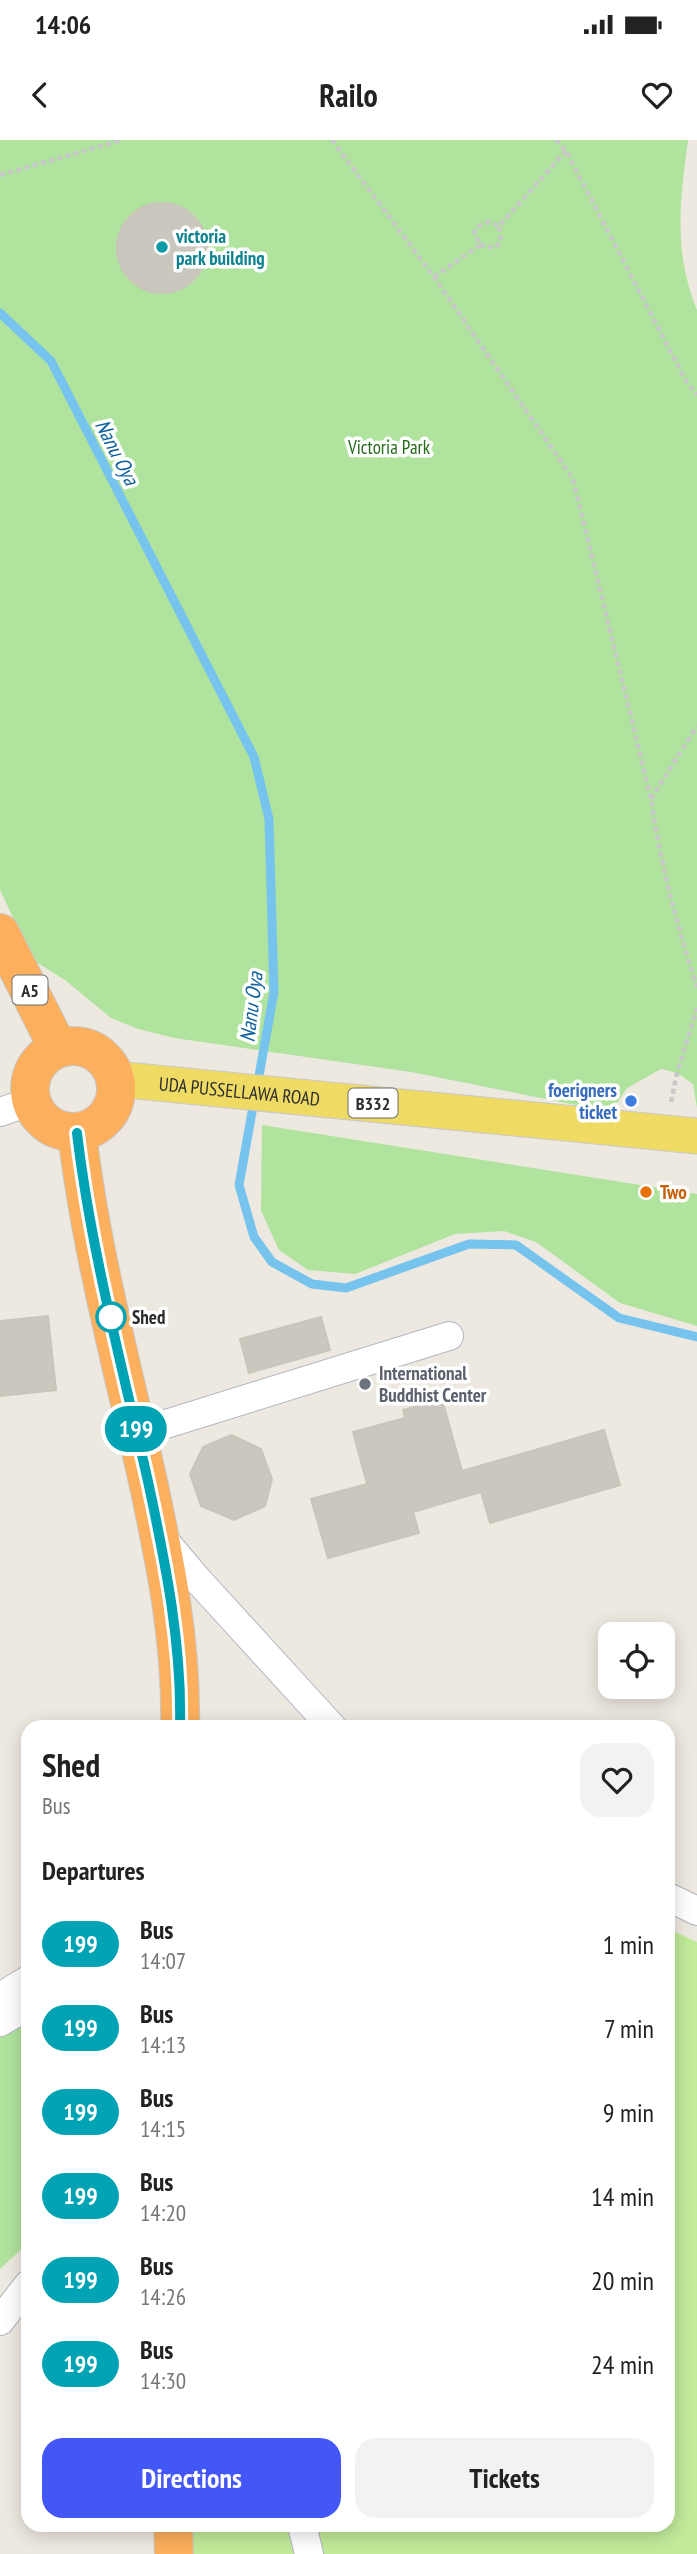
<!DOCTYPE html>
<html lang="en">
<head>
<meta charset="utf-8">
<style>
	body { margin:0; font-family:"PT Sans Narrow",sans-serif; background:#f2f2f2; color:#222; height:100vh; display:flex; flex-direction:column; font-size:26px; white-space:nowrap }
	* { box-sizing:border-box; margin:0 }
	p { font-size:23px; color:#767676 }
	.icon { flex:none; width:38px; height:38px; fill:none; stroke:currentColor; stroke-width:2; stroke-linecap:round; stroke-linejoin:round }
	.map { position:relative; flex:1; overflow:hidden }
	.sheet { position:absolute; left:21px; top:1580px; width:654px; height:812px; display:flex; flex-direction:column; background:#fff; border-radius:21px; box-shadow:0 4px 18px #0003 }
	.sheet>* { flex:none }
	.badge { padding:0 14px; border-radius:23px; font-size:24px; line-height:46px }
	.fabs { position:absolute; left:598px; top:1482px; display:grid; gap:14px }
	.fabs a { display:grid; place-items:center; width:77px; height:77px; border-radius:14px; background:#fff; box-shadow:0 4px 18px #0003; font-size:35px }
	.map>.badge { position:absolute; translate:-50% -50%; box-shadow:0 0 0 4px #fff }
	h2 { padding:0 21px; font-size:26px; line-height:63px }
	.round { display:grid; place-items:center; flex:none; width:74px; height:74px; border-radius:21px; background:#f2f2f2 }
	.summary { display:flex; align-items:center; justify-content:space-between; height:119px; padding:0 21px }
	h1 { font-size:33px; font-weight:800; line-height:52px }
	.cta { display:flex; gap:14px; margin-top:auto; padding:14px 21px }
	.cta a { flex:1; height:80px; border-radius:21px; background:#4356f8; color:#fff; font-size:28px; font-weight:800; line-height:80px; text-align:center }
	.cta a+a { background:#f2f2f2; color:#222 }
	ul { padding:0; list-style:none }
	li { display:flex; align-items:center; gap:21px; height:84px; padding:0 21px }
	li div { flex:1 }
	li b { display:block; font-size:26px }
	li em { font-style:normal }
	li .badge { min-width:77px; font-weight:700; text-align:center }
	.status { display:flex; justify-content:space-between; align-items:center; height:49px; padding:0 35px; background:#fff; direction:ltr }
	.status svg { height:19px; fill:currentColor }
	header { display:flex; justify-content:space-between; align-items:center; height:91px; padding:0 21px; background:#fff; font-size:32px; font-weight:800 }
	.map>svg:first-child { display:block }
</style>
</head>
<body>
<div class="status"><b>14:06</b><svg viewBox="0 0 49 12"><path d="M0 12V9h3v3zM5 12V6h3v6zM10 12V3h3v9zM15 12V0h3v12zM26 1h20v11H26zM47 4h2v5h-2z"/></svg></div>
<header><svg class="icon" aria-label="back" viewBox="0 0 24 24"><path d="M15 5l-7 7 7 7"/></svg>Railo<svg class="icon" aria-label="heart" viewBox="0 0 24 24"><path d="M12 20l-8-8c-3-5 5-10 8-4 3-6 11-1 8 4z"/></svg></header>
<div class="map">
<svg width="697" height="2414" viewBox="0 0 697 2414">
	<rect width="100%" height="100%" fill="#eee9e0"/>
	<g fill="#b0e39e">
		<path d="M0 0H688C680 61 673 111 697 170V968L693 944 677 933 661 929 627 948 611 972 411 932 174 898 138 889 111 878 65 840 33 820 0 750Z"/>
		<polygon points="262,985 697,1054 697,1186 620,1163 536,1102 504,1091 455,1094 355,1134 308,1130 279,1110 261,1071"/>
		<polygon points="28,1877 28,2103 0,2129 0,1893"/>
	</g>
	<polygon fill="#c1ea9a" points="669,1789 697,1802 697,2414 190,2414 189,2385 668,2385"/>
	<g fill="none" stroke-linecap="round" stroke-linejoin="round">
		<g stroke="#76c4ee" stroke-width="9">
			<polyline points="0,173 51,221 254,617 269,679 274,852 257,947"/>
			<polyline points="254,961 239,1045 254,1097 272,1122 312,1144 346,1148 469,1104 516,1105 619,1178 697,1197"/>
		</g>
	</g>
	<g fill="#cac7be" stroke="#cac5b9" stroke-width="2">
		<circle cx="162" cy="108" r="45"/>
		<polygon points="48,1176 56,1250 0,1256 0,1181"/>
		<polygon points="321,1177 330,1210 249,1233 240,1199"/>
		<polygon points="442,1259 462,1331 604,1290 620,1345 490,1383 481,1352 413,1372 419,1393 328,1418 311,1359 367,1344 353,1292 405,1278 403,1270"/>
		<polygon points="231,1295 261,1309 272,1339 265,1366 234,1380 201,1366 190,1334 203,1307"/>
	</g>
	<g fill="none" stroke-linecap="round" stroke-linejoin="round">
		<defs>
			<g id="minor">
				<polyline points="0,972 32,961"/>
				<polyline points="137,1293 449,1196"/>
				<polyline points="159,1394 196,1438 332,1587"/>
				<polyline points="668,1757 697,1771"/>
				<polyline points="0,1857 28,1840"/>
				<polyline points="0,1882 28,1866"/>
				<polyline points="0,2181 28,2145"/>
				<polyline points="302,2385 309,2414"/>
			</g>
			<g id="major">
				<path id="s1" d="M116 939 697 996"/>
			</g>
			<g id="highway">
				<polyline points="0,793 58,908"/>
				<circle cx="73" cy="949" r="43"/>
				<path d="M77 993C91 1112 123 1229 149 1346 166 1426 182 1505 180 1587"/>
				<polyline points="173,2385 174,2414"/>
			</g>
		</defs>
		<use href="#minor" stroke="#b3b5c0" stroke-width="30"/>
		<use href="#major" stroke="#c8c8c8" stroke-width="37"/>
		<use href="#highway" stroke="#c8c8c8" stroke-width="40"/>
		<g stroke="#c8c8c8" stroke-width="4.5" stroke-dasharray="5 3.5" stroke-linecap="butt">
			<path d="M332 0 434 137 573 339 651 659C660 722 677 786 697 847"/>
			<polyline points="556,0 566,11 686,241 697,255"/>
			<polyline points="0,35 122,0"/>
			<polyline points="480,105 495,108 501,101 499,86"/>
			<polyline points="434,137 480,105 474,92 479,86 488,82 499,86 566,11"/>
			<polyline points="651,659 697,586"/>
			<polyline points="671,962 677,933 697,868"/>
		</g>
		<use href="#minor" stroke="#fff" stroke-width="28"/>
		<use href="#major" stroke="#efdb64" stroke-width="35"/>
		<use href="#highway" stroke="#fcb05d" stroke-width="38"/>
	</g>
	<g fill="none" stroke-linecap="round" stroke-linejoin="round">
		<defs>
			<path id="line" d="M77 993C91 1112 123 1229 149 1346 166 1426 182 1505 180 1587"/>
		</defs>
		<use href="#line" stroke="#fff" stroke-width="16"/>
		<use href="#line" stroke="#00a3b4" stroke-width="10"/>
	</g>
	<circle fill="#0f9aa8" stroke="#fff" stroke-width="2.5" cx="162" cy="107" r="7"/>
	<circle fill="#3f7fe0" stroke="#fff" stroke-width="2.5" cx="631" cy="961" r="7"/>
	<circle fill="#e8710a" stroke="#fff" stroke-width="2.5" cx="646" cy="1052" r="7"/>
	<circle fill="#fff" stroke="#00a3b4" stroke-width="3.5" cx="111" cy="1177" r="14"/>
	<circle fill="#6b7280" stroke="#fff" stroke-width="2.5" cx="365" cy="1244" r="7"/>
	<g text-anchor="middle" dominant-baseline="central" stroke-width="7" stroke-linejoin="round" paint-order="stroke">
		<g fill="#fff" stroke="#6c6c6c" stroke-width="2">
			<rect x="12.5" y="835.5" width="35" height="29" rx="5"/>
			<rect x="348.5" y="948.5" width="49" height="29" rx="5"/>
		</g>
		<g font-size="18" font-weight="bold" fill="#2d2d2d">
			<text x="30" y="850">A5</text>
			<text x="373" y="963">B332</text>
		</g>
		<g font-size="19" font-weight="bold" fill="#0d838f" stroke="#fff" text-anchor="start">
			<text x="176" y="96">victoria<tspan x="176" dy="22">park building</tspan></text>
		</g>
		<g font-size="19" fill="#266b1c" stroke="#fff">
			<text x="389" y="307">Victoria Park</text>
		</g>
		<g font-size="19" fill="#2d2d2d" stroke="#fff">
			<text stroke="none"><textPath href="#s1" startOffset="124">UDA PUSSELLAWA ROAD</textPath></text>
		</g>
		<g font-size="19" font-weight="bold" fill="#366cbe" stroke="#fff" text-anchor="end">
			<text x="617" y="950">foerigners<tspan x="617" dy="22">ticket</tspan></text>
		</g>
		<g font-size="19" font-weight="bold" fill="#c56008" stroke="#fff" text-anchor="start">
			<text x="660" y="1052">Two</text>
		</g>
		<g font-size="19" font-weight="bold" fill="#2d2d2d" stroke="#fff" text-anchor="start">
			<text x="132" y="1177">Shed</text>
		</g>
		<g font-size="19" font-weight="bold" fill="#5b616d" stroke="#fff" text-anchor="start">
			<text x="379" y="1233">International<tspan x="379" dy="22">Buddhist Center</tspan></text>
		</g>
		<g font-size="21" font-style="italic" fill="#0f619f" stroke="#fff">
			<text transform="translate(117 312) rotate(63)">Nanu Oya</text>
			<text transform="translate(251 867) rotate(-83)">Nanu Oya</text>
		</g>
	</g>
</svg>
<div class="fabs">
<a><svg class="icon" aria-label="locate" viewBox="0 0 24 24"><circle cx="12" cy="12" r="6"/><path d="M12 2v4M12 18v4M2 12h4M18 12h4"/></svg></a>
</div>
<b class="badge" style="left:136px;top:1289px;background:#00a3b4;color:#fff">199</b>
<section class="sheet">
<div class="summary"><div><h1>Shed</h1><p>Bus</p></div><a class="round"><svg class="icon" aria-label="heart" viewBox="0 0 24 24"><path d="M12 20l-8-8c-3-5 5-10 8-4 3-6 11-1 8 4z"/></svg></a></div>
<h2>Departures</h2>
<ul>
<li><span class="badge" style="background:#00a3b4;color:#fff">199</span><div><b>Bus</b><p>14:07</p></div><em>1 min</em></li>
<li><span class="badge" style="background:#00a3b4;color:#fff">199</span><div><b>Bus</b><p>14:13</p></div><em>7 min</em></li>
<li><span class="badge" style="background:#00a3b4;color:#fff">199</span><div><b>Bus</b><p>14:15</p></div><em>9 min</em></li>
<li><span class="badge" style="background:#00a3b4;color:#fff">199</span><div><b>Bus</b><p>14:20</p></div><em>14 min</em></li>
<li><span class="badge" style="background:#00a3b4;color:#fff">199</span><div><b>Bus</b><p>14:26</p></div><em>20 min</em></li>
<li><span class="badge" style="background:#00a3b4;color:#fff">199</span><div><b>Bus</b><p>14:30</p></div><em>24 min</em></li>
</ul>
<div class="cta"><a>Directions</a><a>Tickets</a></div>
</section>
</div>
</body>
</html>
